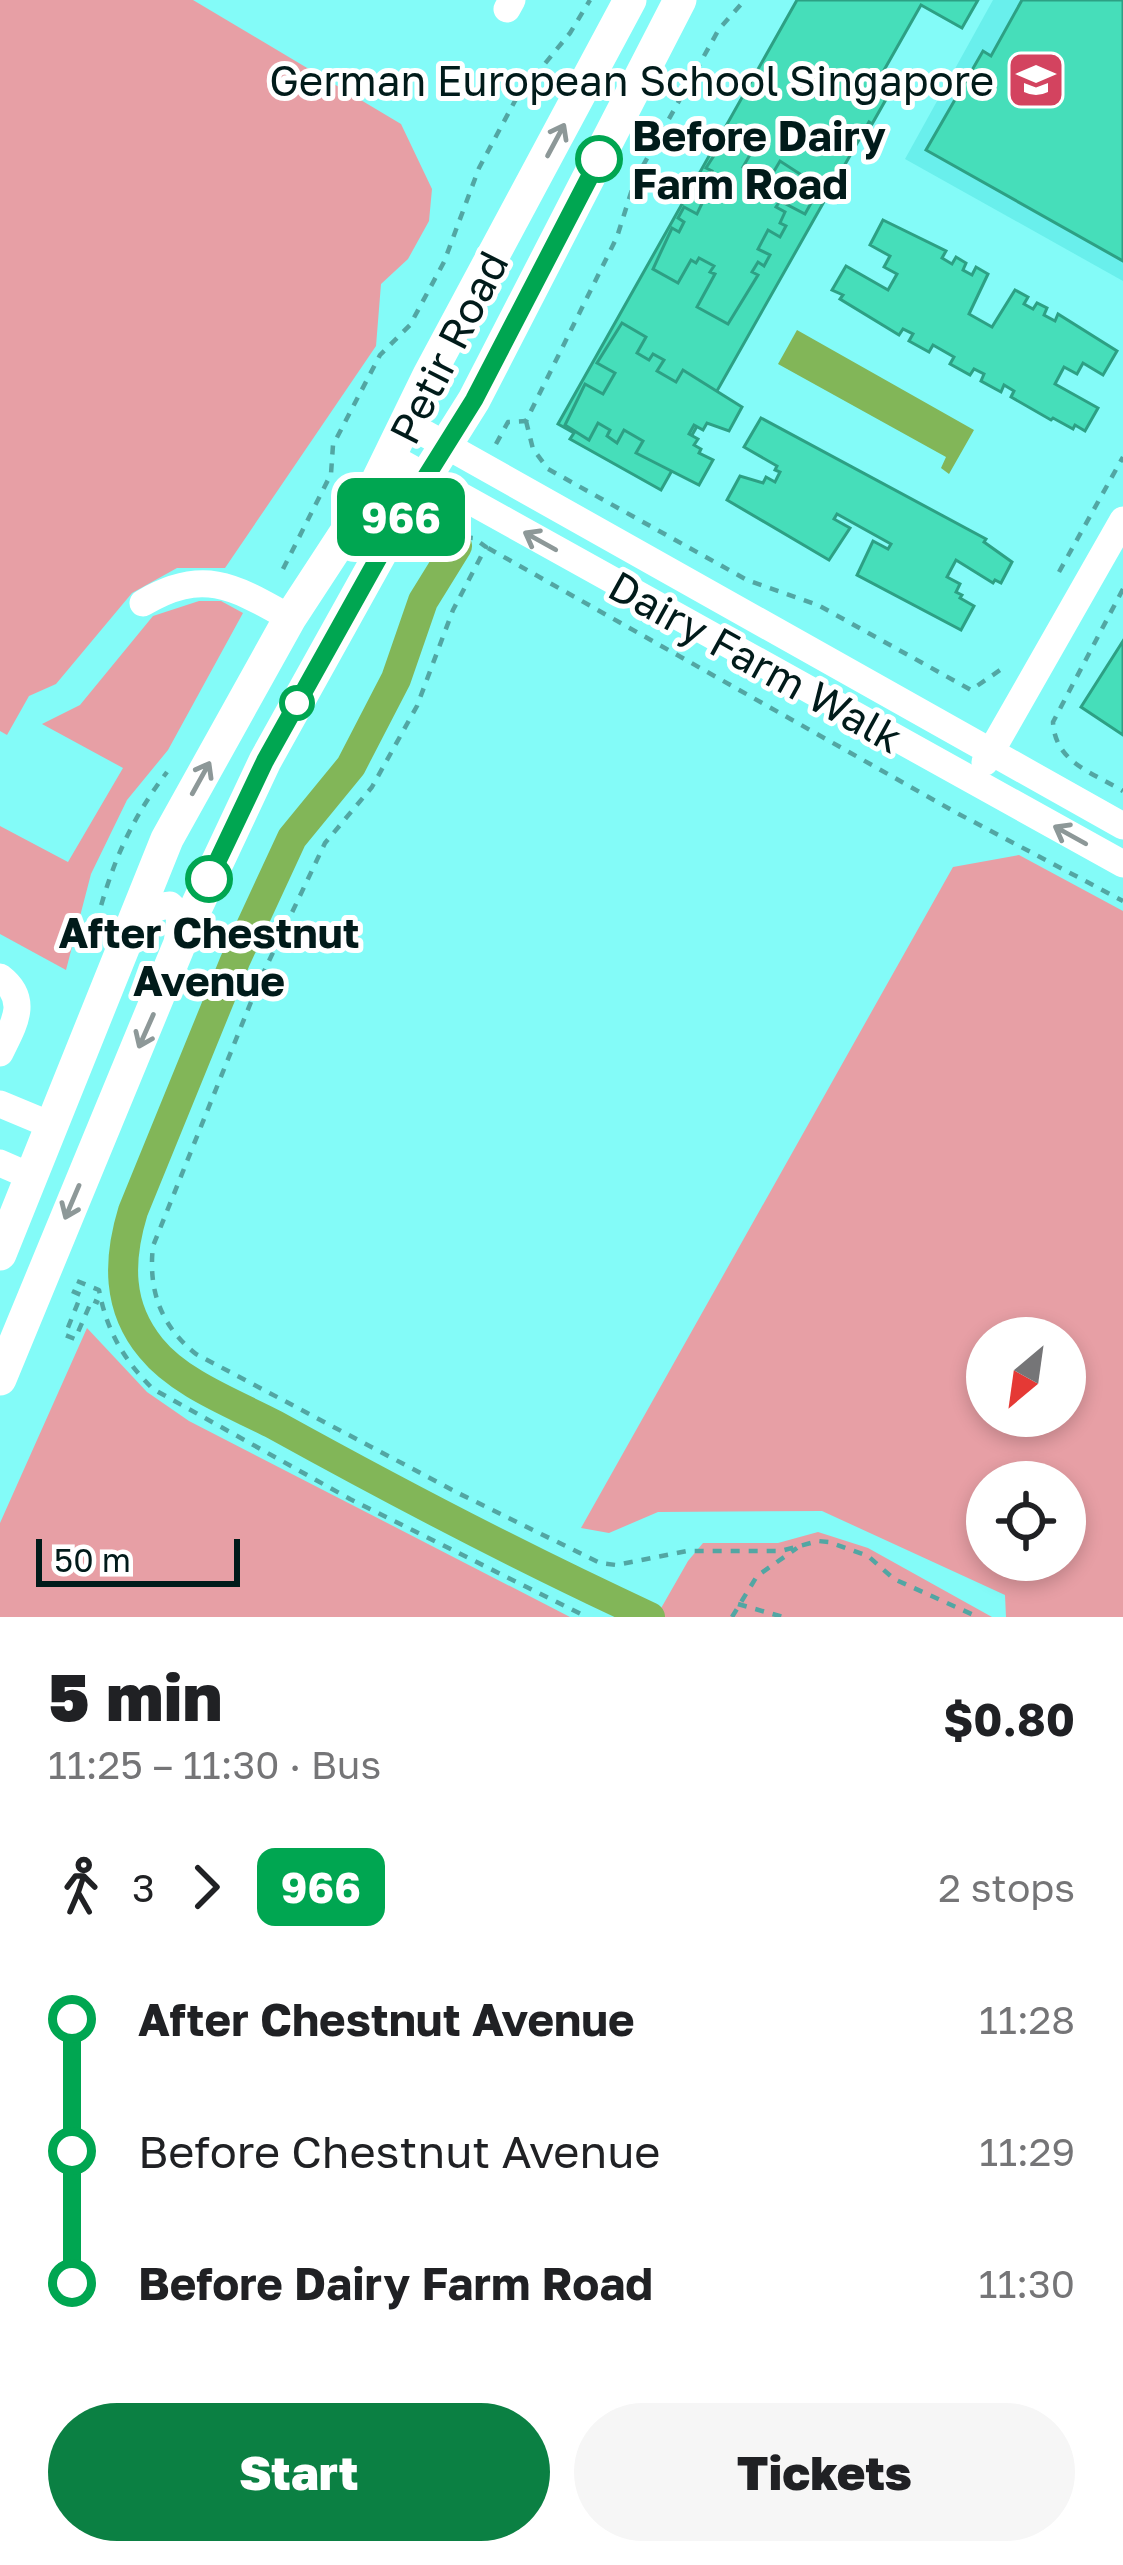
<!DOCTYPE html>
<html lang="en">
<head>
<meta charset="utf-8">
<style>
	body { margin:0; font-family:"Golos Text",sans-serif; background:#f6f6f6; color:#202124; height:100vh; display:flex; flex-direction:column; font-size:45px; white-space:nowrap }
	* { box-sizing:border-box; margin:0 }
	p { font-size:39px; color:#757577 }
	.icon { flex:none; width:66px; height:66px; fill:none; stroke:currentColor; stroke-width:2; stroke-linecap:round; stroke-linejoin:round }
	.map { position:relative; height:1617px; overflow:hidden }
	.drawer { display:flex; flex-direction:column; background:#fff; flex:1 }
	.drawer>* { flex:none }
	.badge { padding:0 24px; border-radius:18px; font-size:42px; line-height:78px }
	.needle { width:78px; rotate:209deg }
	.buttons { position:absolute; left:966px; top:1317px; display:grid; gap:24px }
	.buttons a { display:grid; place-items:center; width:120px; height:120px; border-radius:50%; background:#fff; box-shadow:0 6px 18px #0003; font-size:60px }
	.scale { position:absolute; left:36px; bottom:30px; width:204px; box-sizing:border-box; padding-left:12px; border:6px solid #011b1a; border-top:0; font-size:33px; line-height:42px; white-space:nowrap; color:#011b1a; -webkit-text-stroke:9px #fff; paint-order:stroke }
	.map>.badge { position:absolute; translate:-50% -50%; box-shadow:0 0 0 6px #fff }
	.legs { display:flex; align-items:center; gap:18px; height:132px; padding:0 48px; font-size:39px }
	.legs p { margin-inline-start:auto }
	.headline { display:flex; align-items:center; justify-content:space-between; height:204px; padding:0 48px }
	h1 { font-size:66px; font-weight:800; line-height:90px }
	.cta { display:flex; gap:24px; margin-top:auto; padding:24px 48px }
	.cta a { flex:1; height:138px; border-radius:72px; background:#0b8043; color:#fff; font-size:48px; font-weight:800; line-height:138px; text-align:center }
	.cta a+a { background:#f6f6f6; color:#202124 }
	ul { padding:0 48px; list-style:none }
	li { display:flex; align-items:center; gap:42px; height:132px; font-size:45px }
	li i { display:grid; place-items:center; width:18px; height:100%; margin:0 15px; background:currentColor }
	li i::after { content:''; width:30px; height:30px; margin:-15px; border:9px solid; border-radius:50%; background:#fff }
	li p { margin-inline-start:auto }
	li:first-child i { background:linear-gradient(#0000 50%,currentColor 0) }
	li:last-child i { background:linear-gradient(currentColor 50%,#0000 0) }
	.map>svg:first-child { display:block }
</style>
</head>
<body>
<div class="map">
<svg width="1123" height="1617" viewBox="0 0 1123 1617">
	<rect width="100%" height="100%" fill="#83fbf8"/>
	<polygon fill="#69efec" points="993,0 1123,0 1123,281 905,159"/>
	<g fill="#e79fa5" fill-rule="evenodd">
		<polygon points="0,0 193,0 401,124 432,189 429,221 408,259 381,284 376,346 225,568 177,568 132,593 56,684 29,696 7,735 0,731"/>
		<polygon points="199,601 221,601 243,613 168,750 127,800 91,874 66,970 0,934 0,826 68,862 123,768 42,724 80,705 153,616"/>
		<path d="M1019 855 1123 911V1617H1006L1005 1595 822 1511 658 1512 609 1533 581 1528 953 867ZM987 1338H1065V1416H987ZM987 1482H1065V1560H987Z"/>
		<polygon points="87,1328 147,1392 189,1421 570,1617 0,1617 0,1523"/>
		<polygon points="818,1532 868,1548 992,1617 656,1617 688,1561 703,1543 778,1543"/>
	</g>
	<polygon fill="#82b658" points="797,330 974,430 949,474 941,468 946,457 778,364"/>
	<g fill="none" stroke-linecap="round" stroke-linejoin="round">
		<path stroke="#82b658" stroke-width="30" d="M457 546 423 601 396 679 351 766 292 838 235 961 133 1211C118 1260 117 1307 151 1348 180 1384 235 1404 275 1425 398 1493 522 1558 650 1617"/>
	</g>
	<g fill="#46deba" stroke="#2da084" stroke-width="3">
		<polygon points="797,0 978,0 962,28 921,5 879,79 893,87 872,124 869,122 661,490 570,439 574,433 558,424"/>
		<polygon points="1022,0 1123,0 1123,261 926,150 983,51 991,56"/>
		<polygon points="731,129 756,144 743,167 749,170 747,175 760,182 758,187 763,190 780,161 820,187 805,214 780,201 776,207 785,212 780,223 786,226 780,237 768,230 758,249 770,255 764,266 758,262 752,272 758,275 728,324 697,307 715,274 710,272 714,266 699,258 696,263 691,260 678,283 653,269 672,228 679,232 684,222 678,218 684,207 697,214 706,195 694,189 700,178 707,182 712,171 706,168"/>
		<polygon points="883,220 946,251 942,258 952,264 956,257 966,263 963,270 972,275 976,267 988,274 969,314 992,327 1015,290 1028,297 1024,304 1033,309 1037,303 1047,308 1044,315 1055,321 1058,314 1117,351 1103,375 1083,363 1077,374 1064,367 1055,384 1098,408 1085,431 1075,425 1073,429 1053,418 1051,420 1011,397 1014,391 1004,385 1001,392 981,381 984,374 974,369 970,375 950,364 954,357 933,345 929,352 909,341 913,334 903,329 899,335 840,299 843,295 832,290 846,266 888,290 897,274 884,267 890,256 870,245"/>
		<polygon points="622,323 646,337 637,353 649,360 653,354 664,360 657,371 676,382 683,370 742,407 729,431 707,423 703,430 694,425 689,434 698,439 694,445 701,449 699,453 713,460 699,485 636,453 643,441 624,430 617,443 607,436 610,430 598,423 589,440 565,425 585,384 603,394 615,373 597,363"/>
		<polygon points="761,418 986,539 984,542 1012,562 1001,583 995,580 993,583 956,560 947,577 960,584 956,592 962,595 960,598 974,606 961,630 857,575 873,541 888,549 891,544 837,514 834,519 850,528 829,560 727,500 740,476 763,483 766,477 775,482 780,472 775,470 777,466 744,447"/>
		<polygon points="1123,641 1123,735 1081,707"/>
	</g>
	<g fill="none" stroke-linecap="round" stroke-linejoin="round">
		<g stroke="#52a6a3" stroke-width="4.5" stroke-dasharray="9 9" stroke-linecap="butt">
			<polyline points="526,421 533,449 548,469 747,580 818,605 971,690 1006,666"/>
			<polyline points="496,444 508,422 526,421 617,237 635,180 719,29 745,0"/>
			<path d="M452 522 444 536 474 538 486 547 453 610 417 706 372 787 325 843 259 982 153 1246C148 1291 161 1326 196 1354L460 1494 600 1563 616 1565 687 1551H781L818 1541 829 1542 868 1556 894 1579 978 1617"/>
			<polyline points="488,548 955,812 1123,901"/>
			<polyline points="283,569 331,474 333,445 380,355 410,325 444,262 479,168 516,99 570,33 590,0"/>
			<polyline points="1059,572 1123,457"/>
			<path d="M1123 589 1053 722C1055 762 1091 772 1123 791"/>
			<path d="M92 940C108 874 126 826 167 772"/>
			<path d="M77 1281 99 1290C107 1332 124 1360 153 1389L350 1499 587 1617"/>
			<polyline points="72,1291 81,1295 65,1335 75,1339 92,1300 99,1303"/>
			<polyline points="738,1604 783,1617"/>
			<polyline points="732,1617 757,1576 797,1548"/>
		</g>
		<g stroke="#fff" stroke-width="27">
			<polyline points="507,9 512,0"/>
			<polyline points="408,424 1123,826"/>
			<polyline points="391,457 1123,864"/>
			<path d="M143 603C203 567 235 587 290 618"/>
			<polyline points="985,762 1123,520"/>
			<path d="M134 931C144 917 152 906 170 905L180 915 177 946"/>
			<path d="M0 977C30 1000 14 1024 0 1053"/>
			<polyline points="0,1104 53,1126"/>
			<polyline points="0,1163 32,1177"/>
		</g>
		<g stroke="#fff" stroke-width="33">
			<polyline points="0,1254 167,839 290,618 371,494 429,375 630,0"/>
			<polyline points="0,1379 185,931 265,761 403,513 474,400 680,0"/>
		</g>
	</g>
	<defs><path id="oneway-shaft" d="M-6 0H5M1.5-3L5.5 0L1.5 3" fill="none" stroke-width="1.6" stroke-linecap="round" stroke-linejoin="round" transform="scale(3)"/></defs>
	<g stroke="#8d9898">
		<use href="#oneway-shaft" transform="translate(556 140) rotate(-62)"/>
		<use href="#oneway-shaft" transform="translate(540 541) rotate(-151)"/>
		<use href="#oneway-shaft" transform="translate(201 778) rotate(-61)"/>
		<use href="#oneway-shaft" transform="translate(1070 835) rotate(-151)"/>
		<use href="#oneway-shaft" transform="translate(146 1031) rotate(114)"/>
		<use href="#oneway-shaft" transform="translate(72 1202) rotate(113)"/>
	</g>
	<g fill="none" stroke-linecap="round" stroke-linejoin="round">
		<defs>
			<polyline id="line-1" points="209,879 265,761 404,512 474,400 599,159"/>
		</defs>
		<use href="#line-1" stroke="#fff" stroke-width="27"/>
		<use href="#line-1" stroke="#00a651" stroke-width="18"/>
	</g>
	<defs>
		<symbol id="school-square" viewBox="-11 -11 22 22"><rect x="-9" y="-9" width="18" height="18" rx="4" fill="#d3435f" stroke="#fff"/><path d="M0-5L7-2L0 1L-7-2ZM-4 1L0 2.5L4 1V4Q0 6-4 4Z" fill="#fff"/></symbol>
	</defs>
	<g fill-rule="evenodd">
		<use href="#school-square" x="1003" y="47" width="66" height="66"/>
	</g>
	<g fill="#fff" stroke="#00a651" stroke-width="6">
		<circle cx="599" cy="159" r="21"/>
		<circle cx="297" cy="703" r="15"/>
		<circle cx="209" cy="879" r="21"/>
	</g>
	<g text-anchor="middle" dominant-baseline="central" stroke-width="10" stroke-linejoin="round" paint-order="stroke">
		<g font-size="42" fill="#011b1a" stroke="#fff" text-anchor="end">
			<text x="994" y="80">German European School Singapore</text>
		</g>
		<g font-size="42" font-weight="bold" fill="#011b1a" stroke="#fff" text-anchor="start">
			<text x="632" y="135">Before Dairy<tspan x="632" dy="48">Farm Road</tspan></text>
			<text x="209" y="932" text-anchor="middle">After Chestnut<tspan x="209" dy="48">Avenue</tspan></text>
		</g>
		<g font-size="42" fill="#011b1a" stroke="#fff">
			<text transform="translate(448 347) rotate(-63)">Petir Road</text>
			<text transform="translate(756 661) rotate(29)">Dairy Farm Walk</text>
		</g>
	</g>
</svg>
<div class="buttons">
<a><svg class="needle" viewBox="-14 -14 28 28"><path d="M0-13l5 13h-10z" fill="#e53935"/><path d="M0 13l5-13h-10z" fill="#757577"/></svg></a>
<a><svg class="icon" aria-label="locate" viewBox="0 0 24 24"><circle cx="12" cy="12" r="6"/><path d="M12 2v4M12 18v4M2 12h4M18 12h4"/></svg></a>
</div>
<div class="scale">50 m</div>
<b class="badge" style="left:401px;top:517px;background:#00a651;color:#fff">966</b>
</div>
<section class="drawer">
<div class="headline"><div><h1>5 min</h1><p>11:25 – 11:30 · Bus</p></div><b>$0.80</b></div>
<div class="legs"><svg class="icon" aria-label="walk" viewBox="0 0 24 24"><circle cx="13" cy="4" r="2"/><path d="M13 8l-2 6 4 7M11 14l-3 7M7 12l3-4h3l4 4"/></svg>3<svg class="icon" aria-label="forward" viewBox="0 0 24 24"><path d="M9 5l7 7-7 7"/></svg><b class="badge" style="background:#00a651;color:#fff">966</b><p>2 stops</p></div>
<ul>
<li><i style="color:#00a651"></i><b>After Chestnut Avenue</b><p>11:28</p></li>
<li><i style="color:#00a651"></i><span>Before Chestnut Avenue</span><p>11:29</p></li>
<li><i style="color:#00a651"></i><b>Before Dairy Farm Road</b><p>11:30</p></li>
</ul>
<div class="cta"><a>Start</a><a>Tickets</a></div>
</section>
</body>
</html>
